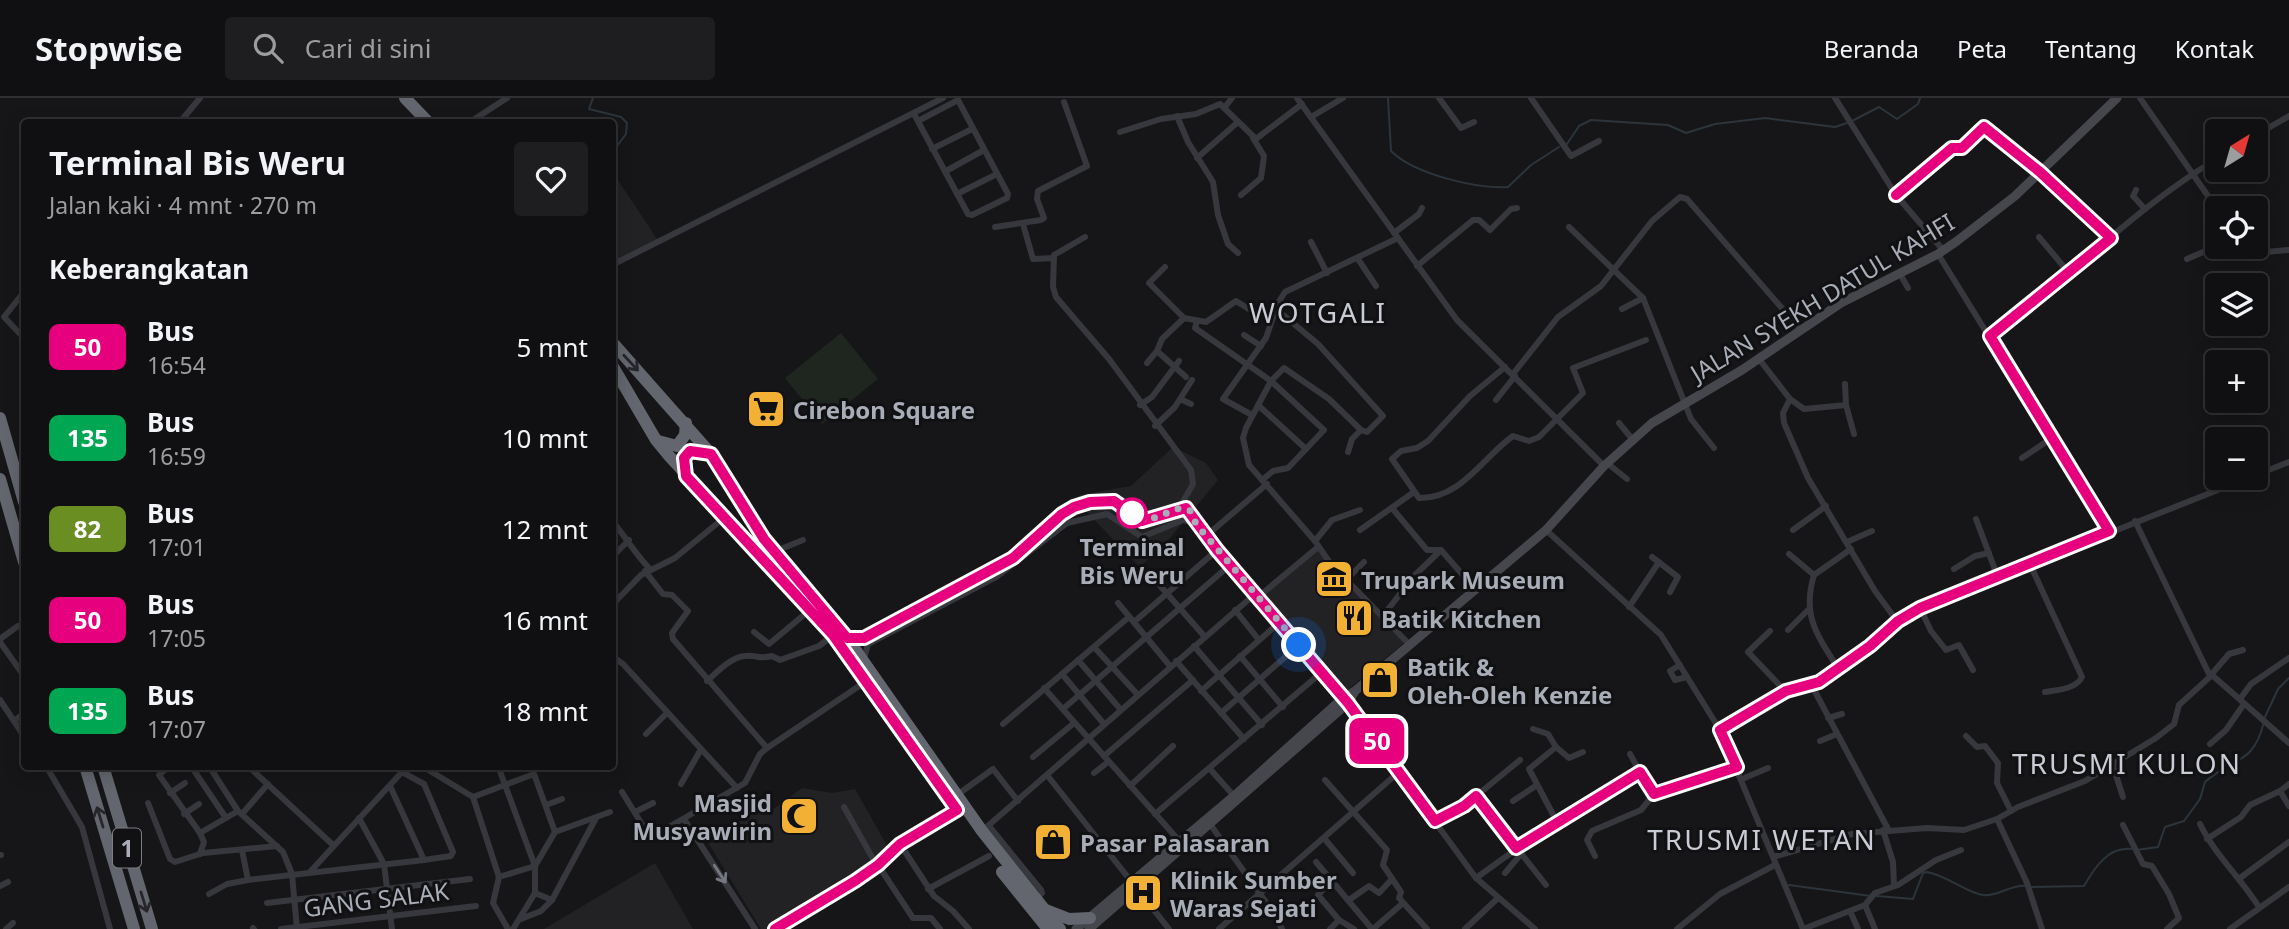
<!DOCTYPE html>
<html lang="id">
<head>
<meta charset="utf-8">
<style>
	body { margin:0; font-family:"Noto Sans",sans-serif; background:#1e1e20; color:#f1f3f6; height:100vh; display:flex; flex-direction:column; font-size:26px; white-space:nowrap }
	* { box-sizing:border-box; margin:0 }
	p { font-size:23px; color:#9c9d9f }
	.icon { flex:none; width:38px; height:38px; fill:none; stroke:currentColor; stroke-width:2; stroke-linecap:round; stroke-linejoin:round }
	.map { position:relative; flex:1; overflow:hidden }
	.details { position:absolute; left:21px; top:21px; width:595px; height:651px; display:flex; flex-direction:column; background:#101012; border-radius:7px; box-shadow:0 4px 18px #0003,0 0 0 2px #303032 }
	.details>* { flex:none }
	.badge { padding:0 14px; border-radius:10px; font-size:24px; line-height:46px }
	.needle { width:46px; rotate:37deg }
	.controls { position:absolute; left:2205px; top:21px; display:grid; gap:14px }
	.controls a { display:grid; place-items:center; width:63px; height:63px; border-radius:7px; background:#101012; box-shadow:0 4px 18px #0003,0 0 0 2px #303032; font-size:35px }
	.you { position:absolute; width:35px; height:35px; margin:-18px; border:5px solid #fff; border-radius:50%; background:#1a73e8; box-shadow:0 0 0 10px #1a73e833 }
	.map>.badge { position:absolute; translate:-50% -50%; box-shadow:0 0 0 4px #fff }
	h2 { padding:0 28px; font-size:26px; line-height:63px }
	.round { display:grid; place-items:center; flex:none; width:74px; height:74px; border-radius:7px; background:#1e1e20 }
	.summary { display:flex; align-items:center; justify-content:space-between; height:119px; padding:0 28px }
	h1 { font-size:33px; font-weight:700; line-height:52px }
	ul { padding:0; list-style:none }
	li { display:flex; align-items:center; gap:21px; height:91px; padding:0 28px }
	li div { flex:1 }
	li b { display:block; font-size:26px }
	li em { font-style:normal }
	li .badge { min-width:77px; font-weight:700; text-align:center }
	header { display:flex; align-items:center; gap:42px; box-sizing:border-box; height:98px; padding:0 35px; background:#101012; border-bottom:2px solid #303032 }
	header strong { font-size:33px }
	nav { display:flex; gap:38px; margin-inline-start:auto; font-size:24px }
	.search { width:490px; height:63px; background:#1e1e20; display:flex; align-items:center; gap:18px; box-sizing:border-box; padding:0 24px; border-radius:7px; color:#9c9d9f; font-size:26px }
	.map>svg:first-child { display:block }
</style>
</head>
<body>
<header>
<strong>Stopwise</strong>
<div class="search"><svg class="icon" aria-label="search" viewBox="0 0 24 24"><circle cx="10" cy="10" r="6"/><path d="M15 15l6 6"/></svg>Cari di sini</div>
<nav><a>Beranda</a><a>Peta</a><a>Tentang</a><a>Kontak</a></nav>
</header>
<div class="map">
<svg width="2289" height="831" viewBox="0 0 2289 831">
	<rect width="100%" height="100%" fill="#161618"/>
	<g fill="#222225">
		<polygon points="612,73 657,141 615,164 612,160"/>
		<polygon points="1173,349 1206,365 1218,382 1170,440 1140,469 1075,402 1080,397 1131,388"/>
		<polygon points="1318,451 1405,544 1345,594 1262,499"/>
		<polygon points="802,690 832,695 855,691 889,751 879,766 772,831 761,831 707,743 764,708 768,715"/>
		<polygon points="655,765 693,831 544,831"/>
	</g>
	<polygon fill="#1e261f" points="841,235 878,281 822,326 785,280"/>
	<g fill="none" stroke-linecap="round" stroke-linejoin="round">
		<g stroke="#2c353c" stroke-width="2">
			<polyline points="593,0 589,11 621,19 627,25 626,36 612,55"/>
			<path d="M1388 0 1391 53C1414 76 1476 91 1508 89L1531 67 1559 49"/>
			<polyline points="1852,23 1879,9 1897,21 1918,6 1920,0"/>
			<polyline points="1567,46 1579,28 1591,22 1668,27 1686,35 1715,26 1765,20 1835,29 1847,25"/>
			<polyline points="2265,619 2278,591 2289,580"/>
			<path d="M2137 752 2158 749 2165 729 2184 723 2200 701 2205 684C2234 658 2253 668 2264 624"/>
			<polyline points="1789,787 1871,798"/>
			<path d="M2032 789 2084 788C2095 769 2108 749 2131 751"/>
			<path d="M1877 798 1913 801 1923 775 1927 774C1948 778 1967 795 1983 797 1998 799 2011 786 2026 788"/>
		</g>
		<g stroke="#37383d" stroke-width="6">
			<polyline points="1297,0 1457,222 1604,368"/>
			<polyline points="1439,0 1461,30 1474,24"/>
			<polyline points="1531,0 1571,58 1599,43"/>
			<polyline points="1835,0 1896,97 1943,152"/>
			<polyline points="2140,0 2217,111"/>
			<polyline points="1225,9 1232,0"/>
			<polyline points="914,16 968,116 972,117 1007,100 1008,96 958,2 918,23"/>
			<polyline points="1177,18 1188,44 1213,84 1218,117 1228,146 1238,155"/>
			<polyline points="1311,19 1343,0"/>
			<polyline points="180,24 200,0"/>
			<polyline points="470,24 507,0"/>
			<polyline points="1120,34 1161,21 1196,16 1220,6 1256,41 1302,6"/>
			<polyline points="2256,37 2289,18"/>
			<polyline points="932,51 972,31"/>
			<polyline points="1197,60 1238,24"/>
			<polyline points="946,73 984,52"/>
			<polyline points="2136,92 2133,98 2145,111"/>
			<polyline points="957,96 997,76"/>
			<polyline points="1241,97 1261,80 1264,58 1253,40"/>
			<polyline points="1896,97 1952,50 1962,49 1984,29 2040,74 2111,140"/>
			<polyline points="1023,126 1033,161 1054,160"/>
			<polyline points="995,129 1041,122 1044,120 1037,101 1038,93 1087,68 1064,4"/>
			<polyline points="1569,129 1643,200 1691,321 1714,350"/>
			<polyline points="1394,135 1419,116 1422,110"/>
			<polyline points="1085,139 1054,157 1053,189 1056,199 1109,261 1191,372 1193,386 1180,409"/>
			<polyline points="2039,139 2069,175"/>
			<polyline points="1311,144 1327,175"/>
			<polyline points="2255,149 2266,154 2289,152"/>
			<polyline points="1938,156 2109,433"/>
			<polyline points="1358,161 1376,188"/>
			<polyline points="2187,161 2217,148"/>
			<polyline points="612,167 943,0"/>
			<polyline points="1417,168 1473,122 1479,122 1490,132 1511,111 1517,110"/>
			<polyline points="1165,169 1149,185 1184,220"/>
			<polyline points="1900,176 1908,190"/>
			<polyline points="24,194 4,219 24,240"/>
			<polyline points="1276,211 1318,246 1383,318 1367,334 1361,332 1352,341 1348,354"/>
			<polyline points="1622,211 1643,200"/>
			<polyline points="1197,223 1195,230 1271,283 1324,332 1288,370 1273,373 1262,382"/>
			<polyline points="1244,237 1261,248"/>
			<path d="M1990 238C2068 182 2134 110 2217 61"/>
			<polyline points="1759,261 1790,301 1783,315 1784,325 1808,380 1875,493 1897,523"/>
			<polyline points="1147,265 1157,253"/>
			<path d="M1505 269 1470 298 1428 343 1417 350 1401 353 1392 361 1419 400C1461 401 1483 359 1513 338L1529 343 1539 339 1583 295 1573 270 1646 242"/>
			<polyline points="1513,276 1558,219 1601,188 1652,123 1680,99 1687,101 1800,231"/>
			<polyline points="1186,279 1157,253 1162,241 1184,220 1206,224 1236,203 1252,213 1273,219"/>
			<polyline points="1180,301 1191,306"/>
			<polyline points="1790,301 1804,311 1846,307 1845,286"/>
			<polyline points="1496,302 1515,278"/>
			<polyline points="1140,307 1152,299 1179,263"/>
			<polyline points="1258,307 1306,351"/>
			<polyline points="1846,307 1854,336"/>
			<polyline points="1252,317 1223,301 1266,240 1278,205 1285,194 1398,140"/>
			<polyline points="1619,325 1633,342"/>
			<polyline points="1155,328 1175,309 1192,282"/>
			<polyline points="1361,332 1329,301 1284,270 1271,283 1246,330 1243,340 1249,367 1315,443 1330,465 1409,546"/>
			<polyline points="2022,360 2052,340"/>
			<polyline points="1607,365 1627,381"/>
			<polyline points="2256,377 2289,364"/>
			<polyline points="1392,410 1427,452 1441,452 1475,491"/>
			<polyline points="1976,421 1997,477"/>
			<path d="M612 423C626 439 635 456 650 471"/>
			<polyline points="2135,423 2210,578 2229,556 2243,552"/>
			<polyline points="1196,426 1348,605 1476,780 1535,831"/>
			<polyline points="1360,432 1414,394"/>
			<polyline points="1546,432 1661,537 1720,632 1803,831"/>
			<polyline points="1793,432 1826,408"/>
			<polyline points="1206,438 1267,386"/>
			<polyline points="1315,443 1332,422 1360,412"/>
			<polyline points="1847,444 1872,433"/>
			<polyline points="776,453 803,442"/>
			<polyline points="1789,456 1814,477 1851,451"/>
			<polyline points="612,459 629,442"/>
			<polyline points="1652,459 1678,479 1670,494"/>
			<path d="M2029 464 2082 579C2076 591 2058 592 2045 594"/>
			<polyline points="1954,471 1975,458 1989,455"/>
			<polyline points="645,473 663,496 672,497 688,513 672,535 673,541 767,650"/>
			<path d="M1814 477C1802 517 1816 536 1838 570"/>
			<polyline points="1346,482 1364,464"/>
			<polyline points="1156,483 1205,539"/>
			<polyline points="1258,499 1318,449"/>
			<polyline points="1118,505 1170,568"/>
			<polyline points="612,507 641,477 675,460 725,419"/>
			<polyline points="1629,509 1659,464"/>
			<polyline points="1920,510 1931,533 1946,552 1959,547 1973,572"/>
			<polyline points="1235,512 1259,542"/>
			<polyline points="1382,519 1414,478 1441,452"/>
			<polyline points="1134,524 1217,452"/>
			<polyline points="1788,532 1808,512"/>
			<polyline points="1770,533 1748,554 1785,593"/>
			<polyline points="754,534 769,546 811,511"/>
			<path d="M847 540H864L1013 460 1062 416 1074 409 1090 404 1114 403 1141 423 1180 409C1191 410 1194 416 1196 426L1183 422 1142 439 1107 416 1067 425 996 479 868 546 864 561"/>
			<polyline points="0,541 18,528"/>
			<polyline points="0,544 24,578"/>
			<polyline points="1194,548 1262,627"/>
			<polyline points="1094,549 1138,597"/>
			<polyline points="612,558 623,566 737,690"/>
			<polyline points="1240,558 1283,609"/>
			<polyline points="1078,562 1121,612"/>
			<polyline points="1176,563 1244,641"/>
			<polyline points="1680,567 1670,573 1675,582 1687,579"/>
			<polyline points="1062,576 1104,626"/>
			<path d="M707 583C717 574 731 559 745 558 757 556 757 562 772 558L780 562 819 548 832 538"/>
			<polyline points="1811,586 1888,731"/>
			<polyline points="1044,590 1182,746"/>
			<polyline points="1201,593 1279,525"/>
			<polyline points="2240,601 2251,586 2289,560"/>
			<polyline points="0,602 24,638"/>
			<polyline points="1063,611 1230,467"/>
			<polyline points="1221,615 1299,547"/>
			<polyline points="1828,620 1842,616"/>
			<polyline points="14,623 24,615"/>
			<polyline points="1003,626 1129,519"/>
			<polyline points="1533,631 1548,636 1556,649 1529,671 1557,724"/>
			<polyline points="1720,632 1786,593 1819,584 1870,548 1897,523 1920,510 2248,380"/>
			<polyline points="646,636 667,615"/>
			<polyline points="1966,638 1977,649 1985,648 1998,665 1997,685 2011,713"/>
			<polyline points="1820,643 1837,636"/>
			<polyline points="2210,646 2226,632 2244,606"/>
			<polyline points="1556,649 1569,660 1583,654"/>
			<polyline points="1630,656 1640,674"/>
			<polyline points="1104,658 1193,582"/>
			<polyline points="1033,659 1074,625"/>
			<polyline points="46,668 82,729 110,831"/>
			<polyline points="191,668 226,720"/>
			<polyline points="209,668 238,713 283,754 292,776 297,831"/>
			<polyline points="248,668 333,747"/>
			<polyline points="422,668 473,699 499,779"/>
			<polyline points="473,668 477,668"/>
			<polyline points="498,668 535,768 535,795 513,831"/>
			<polyline points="2113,668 2123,699"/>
			<polyline points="168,669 159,677 200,735 204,744 200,756"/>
			<polyline points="1210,671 1234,698"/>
			<polyline points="1094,675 1108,664"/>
			<polyline points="1047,677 1169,831"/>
			<polyline points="1742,681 1768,670"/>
			<polyline points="1325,682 1387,752 1383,767 1401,794 1399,800 1427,831"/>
			<polyline points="681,686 700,653"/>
			<polyline points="2289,686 2280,693 2289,708"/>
			<polyline points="390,688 424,762"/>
			<polyline points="1130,688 1173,648"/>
			<polyline points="622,694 648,736 655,737 745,685 760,656 767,650 868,582"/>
			<polyline points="170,695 185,685"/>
			<polyline points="957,697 993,671 1018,703"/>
			<polyline points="1476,698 1546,787"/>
			<polyline points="473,699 534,676 555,734"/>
			<polyline points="1513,703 1537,687"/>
			<polyline points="148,705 170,761 175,764 203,755 277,748"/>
			<polyline points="546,707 562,701"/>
			<polyline points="844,709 877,768"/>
			<polyline points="635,714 653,705"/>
			<polyline points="184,716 199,706"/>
			<polyline points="242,716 268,686"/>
			<polyline points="1155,716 1322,574"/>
			<polyline points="359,720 384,766 392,831"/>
			<polyline points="684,721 755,831"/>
			<polyline points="1997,721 2027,785 2042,831"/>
			<polyline points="1435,723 1464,708 1520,662"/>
			<polyline points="1210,726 1273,814 1282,831"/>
			<path d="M2200 726C2215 757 2241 780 2259 809"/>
			<polyline points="2123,727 2143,766 2152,768 2169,796 2179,820 2167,831"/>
			<polyline points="989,728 1041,792 1042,795 1036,801"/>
			<polyline points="1883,732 1893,764 1894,788"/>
			<polyline points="982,733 1255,496"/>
			<polyline points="200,735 238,713"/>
			<polyline points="1324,740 1353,775"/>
			<polyline points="2207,741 2241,719 2250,707 2280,693"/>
			<polyline points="900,746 934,798 953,813 969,831"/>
			<polyline points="242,752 248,782"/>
			<polyline points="0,757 1,757"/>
			<polyline points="1595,758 1587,742 1592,733 1641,712 1654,696 1737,669"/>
			<polyline points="1773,759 1852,736 1927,730 1964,732 1997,721 2018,709 2085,683 2156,640 2174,626 2179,607 2212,577 2289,645"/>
			<polyline points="1316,764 1372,831"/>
			<polyline points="878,767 913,820 931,820 940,831"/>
			<polyline points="1505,775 1521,756"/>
			<polyline points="1476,780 1543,732 1640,674 1654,696"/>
			<polyline points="2240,780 2289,744"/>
			<polyline points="1332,782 1318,797 1339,822 1354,831"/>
			<polyline points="0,788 8,784"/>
			<polyline points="928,791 989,758"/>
			<polyline points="535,795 552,802 596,720"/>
			<polyline points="209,796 227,786 248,782 424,762 451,758 453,754 424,686 402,674 309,775"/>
			<polyline points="1349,802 1369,788 1379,795 1392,781"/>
			<polyline points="267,805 470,781"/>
			<polyline points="1865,807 1875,831"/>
			<polyline points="1850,813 1858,831"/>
			<polyline points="521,821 541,813 552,802"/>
			<polyline points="253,830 254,831"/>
			<polyline points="6,831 13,825"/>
			<polyline points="281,831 476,808"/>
			<polyline points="508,831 493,805 499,779 535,768 555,734 610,714"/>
			<polyline points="775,831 854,783 878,767 900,746 957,712"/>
			<polyline points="1219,831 1400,673"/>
			<polyline points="1330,831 1339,822"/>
			<polyline points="1373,831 1403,805"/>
			<polyline points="1465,831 1498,800"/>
			<polyline points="1677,831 1720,796 1775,767"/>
			<polyline points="1803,831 1865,807 1875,795 1898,787 1936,762 1961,752"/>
			<polyline points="2230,831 2289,789"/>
		</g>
		<g stroke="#45474d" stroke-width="9">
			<polyline points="1076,831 1234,698 1344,599 1355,593 1546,432 1604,368 1652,325 1742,272 1841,205 1938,156 1957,143 2015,98 2117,0"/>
			<polyline points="1089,831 1348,605 1354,595"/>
		</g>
		<g stroke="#63666e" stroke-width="12">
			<polyline points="405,0 428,24"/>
			<polyline points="612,244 711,356 764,441 847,540 982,733 1060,831"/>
			<polyline points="612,267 656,342 670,359 803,502 855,564"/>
			<polyline points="0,320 24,404"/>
			<polyline points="658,343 677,348 685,337 686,325"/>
			<polyline points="686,378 683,367 686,356 693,352 710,355"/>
			<polyline points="0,381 24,464"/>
			<polyline points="866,579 895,622"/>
			<polyline points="85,668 134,831"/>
			<polyline points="103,668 152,831"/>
			<polyline points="1002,774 1048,831"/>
			<polyline points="1046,812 1069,821 1090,820"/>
		</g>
	</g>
	<defs><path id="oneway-shaft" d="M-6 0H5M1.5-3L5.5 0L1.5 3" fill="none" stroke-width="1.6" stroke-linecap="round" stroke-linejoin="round" transform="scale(1.75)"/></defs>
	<g stroke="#26262a">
		<use href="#oneway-shaft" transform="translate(631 265) rotate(47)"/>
		<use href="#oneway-shaft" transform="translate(100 719) rotate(-107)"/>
		<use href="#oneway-shaft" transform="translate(144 804) rotate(73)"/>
	</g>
	<use stroke="#757881" href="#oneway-shaft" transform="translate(720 776) rotate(57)"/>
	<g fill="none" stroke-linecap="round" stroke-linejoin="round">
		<defs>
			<polyline id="line" points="775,831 855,783 878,767 900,746 957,712 833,537 686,378 684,360 690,353 711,356 764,441 847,540 864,540 1013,460 1062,416 1074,409 1090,404 1114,403 1142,423 1186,410 1217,452 1348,605 1435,723 1464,708 1476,698 1516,750 1640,674 1654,696 1737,669 1720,632 1786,593 1819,584 1870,548 1898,523 1920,510 2109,433 1990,238 2111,140 2040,74 1984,29 1962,50 1952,50 1896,97"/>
		</defs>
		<use href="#line" stroke="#fff" stroke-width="16"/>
		<use href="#line" stroke="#e6007e" stroke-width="10"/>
		<polyline stroke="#a8adb8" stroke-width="7" stroke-dasharray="0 12.6" points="1132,415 1146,423 1180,410 1191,413 1196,426 1299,547"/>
	</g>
	<defs>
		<symbol id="supermarket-square" viewBox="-11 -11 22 22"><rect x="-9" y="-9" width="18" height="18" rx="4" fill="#f2b134" stroke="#111113"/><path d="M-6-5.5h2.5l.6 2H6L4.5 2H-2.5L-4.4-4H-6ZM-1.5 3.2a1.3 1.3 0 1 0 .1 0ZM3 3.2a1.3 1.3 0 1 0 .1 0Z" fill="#111"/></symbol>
		<symbol id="museum-square" viewBox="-11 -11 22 22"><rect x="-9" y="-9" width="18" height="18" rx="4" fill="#f2b134" stroke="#111113"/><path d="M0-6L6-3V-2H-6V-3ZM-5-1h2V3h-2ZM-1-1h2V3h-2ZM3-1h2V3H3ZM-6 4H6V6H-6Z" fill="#111"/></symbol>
		<symbol id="restaurant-square" viewBox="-11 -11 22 22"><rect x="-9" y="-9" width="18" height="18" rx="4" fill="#f2b134" stroke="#111113"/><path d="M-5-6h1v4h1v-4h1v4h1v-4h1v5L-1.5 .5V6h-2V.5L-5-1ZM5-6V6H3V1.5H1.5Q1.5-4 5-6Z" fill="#111"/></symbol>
		<symbol id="shop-square" viewBox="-11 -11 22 22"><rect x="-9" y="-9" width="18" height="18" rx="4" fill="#f2b134" stroke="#111113"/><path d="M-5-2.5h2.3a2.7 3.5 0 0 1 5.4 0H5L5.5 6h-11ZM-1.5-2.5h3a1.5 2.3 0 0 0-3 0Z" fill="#111"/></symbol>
		<symbol id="mosque-square" viewBox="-11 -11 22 22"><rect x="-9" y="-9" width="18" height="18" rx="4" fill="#f2b134" stroke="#111113"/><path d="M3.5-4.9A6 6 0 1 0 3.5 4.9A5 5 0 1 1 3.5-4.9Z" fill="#111"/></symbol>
		<symbol id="hospital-square" viewBox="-11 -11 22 22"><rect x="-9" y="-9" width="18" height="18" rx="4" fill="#f2b134" stroke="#111113"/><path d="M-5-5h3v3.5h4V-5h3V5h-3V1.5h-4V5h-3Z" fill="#111"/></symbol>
	</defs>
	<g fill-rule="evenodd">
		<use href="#supermarket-square" x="744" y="289" width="44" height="44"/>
		<use href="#museum-square" x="1312" y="459" width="44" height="44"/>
		<use href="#restaurant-square" x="1332" y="498" width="44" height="44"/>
		<use href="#shop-square" x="1358" y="560" width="44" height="44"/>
		<use href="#mosque-square" x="777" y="696" width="44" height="44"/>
		<use href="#shop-square" x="1031" y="722" width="44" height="44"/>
		<use href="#hospital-square" x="1121" y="773" width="44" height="44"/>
	</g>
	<circle fill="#fff" stroke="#e6007e" stroke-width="3.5" cx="1132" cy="415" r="14"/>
	<g text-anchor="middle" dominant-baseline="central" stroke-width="6" stroke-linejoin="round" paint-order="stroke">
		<rect fill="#111113" stroke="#7b7e86" stroke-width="2" x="113" y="730.5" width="28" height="39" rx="5"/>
		<g font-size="23" font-weight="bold" fill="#a8adb8">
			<text x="127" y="750">1</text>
		</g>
		<g font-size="24" fill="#a8adb8" stroke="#111113">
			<text transform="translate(1822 199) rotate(-31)">JALAN SYEKH DATUL KAHFI</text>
			<text transform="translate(376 801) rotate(-7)">GANG SALAK</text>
		</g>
		<g font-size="24" font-weight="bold" fill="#a8adb8" stroke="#111113" text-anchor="start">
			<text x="793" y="311">Cirebon Square</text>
			<text x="1361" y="481">Trupark Museum</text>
			<text x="1381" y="520">Batik Kitchen</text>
			<text x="1407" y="568">Batik &amp;<tspan x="1407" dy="28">Oleh-Oleh Kenzie</tspan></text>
			<text x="772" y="704" text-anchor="end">Masjid<tspan x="772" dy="28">Musyawirin</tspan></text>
			<text x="1080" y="744">Pasar Palasaran</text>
			<text x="1170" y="781">Klinik Sumber<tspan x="1170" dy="28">Waras Sejati</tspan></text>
		</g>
		<g font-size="24" font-weight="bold" fill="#a8adb8" stroke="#111113">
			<text x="1132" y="448">Terminal<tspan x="1132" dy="28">Bis Weru</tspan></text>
		</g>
		<g font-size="28" letter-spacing="2" fill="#c9ccd4" stroke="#111113">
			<text x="1318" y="214">WOTGALI</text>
			<text x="2127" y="665">TRUSMI KULON</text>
			<text x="1762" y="741">TRUSMI WETAN</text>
		</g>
	</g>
</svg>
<div class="controls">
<a><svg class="needle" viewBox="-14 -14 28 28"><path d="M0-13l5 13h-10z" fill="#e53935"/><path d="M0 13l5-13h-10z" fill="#9c9d9f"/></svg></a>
<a><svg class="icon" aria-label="locate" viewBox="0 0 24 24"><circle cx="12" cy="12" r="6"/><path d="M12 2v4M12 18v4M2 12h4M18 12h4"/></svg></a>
<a><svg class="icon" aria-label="layers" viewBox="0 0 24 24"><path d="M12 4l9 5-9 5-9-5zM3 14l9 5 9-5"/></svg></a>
<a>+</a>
<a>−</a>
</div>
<div class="you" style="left:1299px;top:547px"></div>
<b class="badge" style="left:1377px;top:643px;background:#e6007e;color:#fff">50</b>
<section class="details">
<div class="summary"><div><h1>Terminal Bis Weru</h1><p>Jalan kaki · 4 mnt · 270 m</p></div><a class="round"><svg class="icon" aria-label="heart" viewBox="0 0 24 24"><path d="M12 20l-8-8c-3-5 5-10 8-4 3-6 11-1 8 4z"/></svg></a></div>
<h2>Keberangkatan</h2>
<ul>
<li><span class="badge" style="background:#e6007e;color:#fff">50</span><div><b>Bus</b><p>16:54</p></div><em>5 mnt</em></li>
<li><span class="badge" style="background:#00a651;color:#fff">135</span><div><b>Bus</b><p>16:59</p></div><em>10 mnt</em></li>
<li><span class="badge" style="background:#6b8e23;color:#fff">82</span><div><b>Bus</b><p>17:01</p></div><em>12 mnt</em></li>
<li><span class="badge" style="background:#e6007e;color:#fff">50</span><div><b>Bus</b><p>17:05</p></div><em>16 mnt</em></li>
<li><span class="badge" style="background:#00a651;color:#fff">135</span><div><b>Bus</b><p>17:07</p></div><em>18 mnt</em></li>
</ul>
</section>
</div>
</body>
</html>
